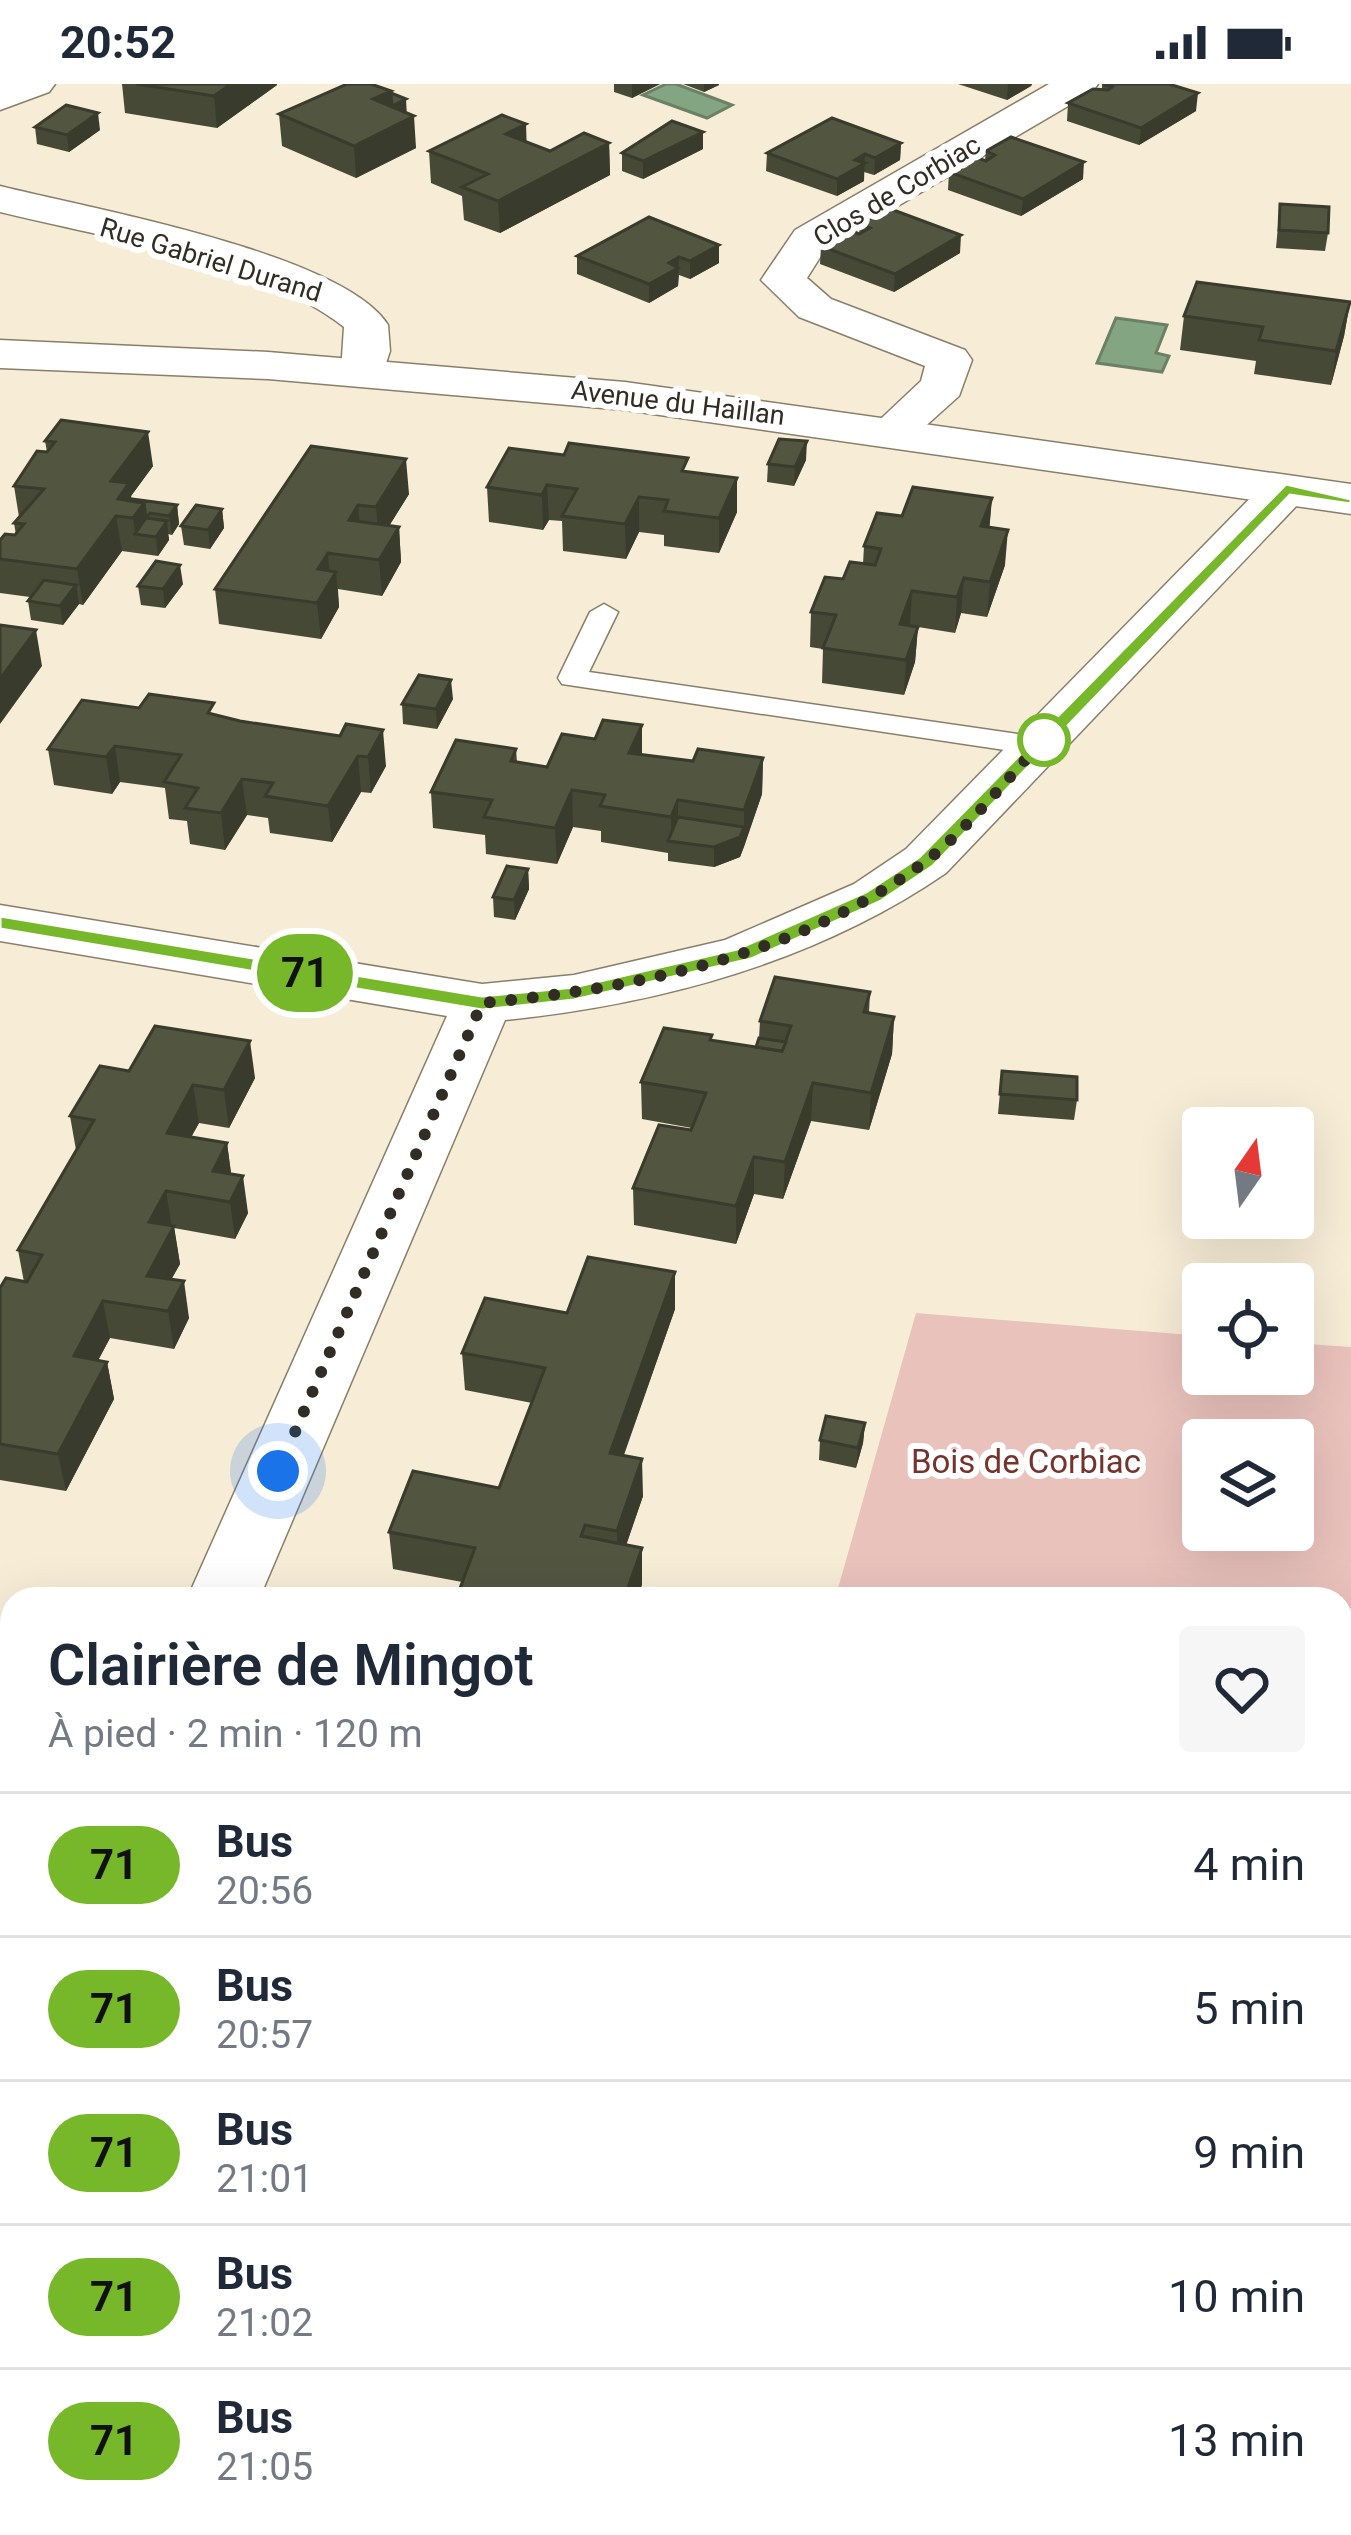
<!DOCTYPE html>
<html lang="fr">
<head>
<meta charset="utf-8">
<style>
	body { margin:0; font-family:Roboto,sans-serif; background:#f6f6f7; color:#1f2937; height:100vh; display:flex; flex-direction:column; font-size:45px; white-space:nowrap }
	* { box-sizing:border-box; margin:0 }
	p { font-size:39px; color:#747a83 }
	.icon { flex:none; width:66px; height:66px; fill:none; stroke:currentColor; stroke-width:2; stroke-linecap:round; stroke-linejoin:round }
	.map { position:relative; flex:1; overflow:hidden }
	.drawer { position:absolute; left:0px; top:1503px; width:1353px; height:948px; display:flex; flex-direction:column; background:#fff; border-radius:36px 36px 0 0; box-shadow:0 12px 48px #0002 }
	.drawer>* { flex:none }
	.badge { padding:0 24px; border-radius:39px; font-size:42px; line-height:78px }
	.needle { width:78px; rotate:14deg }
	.fabs { position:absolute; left:1182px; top:1023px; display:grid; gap:24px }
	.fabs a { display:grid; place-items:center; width:132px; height:132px; border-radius:12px; background:#fff; box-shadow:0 12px 48px #0002; font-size:60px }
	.you { position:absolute; width:60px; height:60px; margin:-30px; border:9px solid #fff; border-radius:50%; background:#1a73e8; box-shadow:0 0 0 18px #1a73e833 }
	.map>.badge { position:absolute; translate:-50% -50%; box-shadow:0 0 0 6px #fff }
	.round { display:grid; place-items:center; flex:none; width:126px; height:126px; border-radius:12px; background:#f6f6f7 }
	.head { display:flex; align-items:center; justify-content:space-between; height:204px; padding:0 48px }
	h1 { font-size:57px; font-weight:600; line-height:90px }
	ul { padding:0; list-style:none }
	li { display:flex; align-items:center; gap:36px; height:144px; padding:0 48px; border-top:3px solid #e0e1e3 }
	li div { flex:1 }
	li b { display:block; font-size:45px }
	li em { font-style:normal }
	li .badge { min-width:132px; font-weight:700; text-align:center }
	.status { display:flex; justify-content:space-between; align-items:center; height:84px; padding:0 60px; background:#fff; direction:ltr }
	.status svg { height:33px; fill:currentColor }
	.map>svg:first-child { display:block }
</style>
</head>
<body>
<div class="status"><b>20:52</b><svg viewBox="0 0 49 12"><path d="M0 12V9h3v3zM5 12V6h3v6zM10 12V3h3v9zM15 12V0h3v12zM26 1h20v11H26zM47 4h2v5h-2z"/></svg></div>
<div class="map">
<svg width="1351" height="2451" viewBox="0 0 1351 2451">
	<rect width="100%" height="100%" fill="#f7ecd6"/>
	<path fill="#eac2bc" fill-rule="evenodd" d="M916 1229 1203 1252V1290H1293V1259L1351 1263V2451H577L580 2439H1341V1515H835ZM1203 1356H1293V1446H1203Z"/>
	<g fill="#83a581" stroke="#6a8165" stroke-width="3">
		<polygon points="666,0 676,0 732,21 707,34 643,11"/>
		<polygon points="1116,234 1167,241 1156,269 1169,272 1162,288 1097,279"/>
	</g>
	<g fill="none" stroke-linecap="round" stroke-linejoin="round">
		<defs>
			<g id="lane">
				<polygon points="604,520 618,528 589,588 1038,653 1053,662 1038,671 562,600 558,594 590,528"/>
				<polygon points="0,2090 12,2094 12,2147 0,2143"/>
			</g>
			<g id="street">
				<polygon points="0,0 55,0 49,8 0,26"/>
				<polygon points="1049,0 1098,0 1092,8 826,164 807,194 831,215 965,266 972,276 959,312 910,356 876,356 869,346 921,297 925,282 799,233 761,196 795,146"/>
				<path d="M0 102C87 124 343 169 388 241L390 267 380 298H348L341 288 344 243C258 176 105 154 0 128Z"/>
				<path d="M1285 391 1302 396 1309 406 1302 416 946 789C816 878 660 920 505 936L259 1515H187L447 932 0 857V821L482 900 574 891 725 856 854 800 906 765 1268 396Z"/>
				<polygon points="12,1844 12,1919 0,1923 0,1848"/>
			</g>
			<polygon id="secondary" points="0,256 268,268 625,298 1351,400 1351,430 625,326 268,295 0,284"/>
		</defs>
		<use href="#lane" stroke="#887e6a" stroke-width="3"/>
		<use href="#street" stroke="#887e6a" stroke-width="3"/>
		<use href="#secondary" stroke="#887e6a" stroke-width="3"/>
		<g stroke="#a69e8d" stroke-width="9" stroke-dasharray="10 10" stroke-linecap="butt">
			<polyline points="1341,1880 1351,1874"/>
			<polyline points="1002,2451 1007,2439"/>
		</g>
		<use href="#lane" fill="#fff" fill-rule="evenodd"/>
		<use href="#street" fill="#fff" fill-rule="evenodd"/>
		<use href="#secondary" fill="#fff" fill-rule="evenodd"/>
	</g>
	<g fill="#474937">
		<polygon points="122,0 277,0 277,1 217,44 125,29"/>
		<polygon points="614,0 660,0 632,14 614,8"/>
		<polygon points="683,0 719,0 719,1 704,8"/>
		<polygon points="958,0 1032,0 1031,2 1007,16"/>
		<polygon points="1102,0 1196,27 1139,61 1067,37 1068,19 1102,6"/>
		<polygon points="391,7 407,29 416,64 356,94 282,62 279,30"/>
		<polygon points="526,40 526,58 550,67 609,59 610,91 500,149 464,136 462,112 431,99 429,67"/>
		<polygon points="35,43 100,46 69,68 37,60"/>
		<polygon points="901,59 900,76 874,91 864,88 864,97 837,112 766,87 767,69"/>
		<polygon points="703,65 643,95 622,87 622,69"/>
		<polygon points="986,67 1083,95 1021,132 948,106 949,88 985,76"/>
		<polygon points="1280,120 1328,149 1325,167 1276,164"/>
		<polygon points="860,140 960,169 894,208 820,180 821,162 859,150"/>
		<polygon points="719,161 719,179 690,195 679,191 678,202 649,219 577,190 577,172"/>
		<polygon points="1350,218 1344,252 1331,301 1254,290 1256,277 1180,266 1184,232"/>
		<polygon points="45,357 153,382 131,412 132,415 177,421 179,440 172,451 168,450 169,456 158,472 122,467 83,521 79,520 63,541 31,536 28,517 30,513 0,509 0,456 16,451 14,439 19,433 14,402 47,368"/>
		<polygon points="311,362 409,410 389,442 399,443 401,478 382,512 338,505 339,523 321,555 219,540 215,505"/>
		<polygon points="806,376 794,402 767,398 768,380"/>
		<polygon points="688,387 737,428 719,469 664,462 664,451 639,448 626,475 563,467 562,437 549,436 543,446 489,438 487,403"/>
		<polygon points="992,414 989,444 1005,481 987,533 961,529 955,549 918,543 915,578 904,611 822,599 823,565 810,563 811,528 843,495 863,480 864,462 902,432"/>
		<polygon points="222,425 224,444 210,465 184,461 181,442"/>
		<polygon points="183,500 165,524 141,521 138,502"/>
		<polygon points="453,615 437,645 403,640 402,620"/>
		<polygon points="139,624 216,631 240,637 340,652 386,682 371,709 361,708 332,758 270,749 268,734 247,731 225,766 190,760 187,737 169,735 165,704 120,698 112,710 54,701 48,665"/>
		<polygon points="642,641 642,671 693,677 763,674 762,710 740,773 714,783 668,777 668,769 601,758 601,747 573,743 557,780 486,770 485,751 433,744 431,708 516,665 517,678 547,683 595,655"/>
		<polygon points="528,785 529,805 515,836 494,833 493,813"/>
		<polygon points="870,908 869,929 894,933 892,970 869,1046 811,1037 783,1115 754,1110 736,1160 634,1141 633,1104 692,1044 642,1035 641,998 712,956 756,963 759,954 760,937"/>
		<polygon points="129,987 255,994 229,1044 199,1039 191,1053 227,1059 231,1090 248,1129 235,1155 174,1144 180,1180 171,1195 189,1234 174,1265 110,1254 98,1276 107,1278 114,1315 66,1407 0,1396 0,1204 24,1198 18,1166 76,1066 70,1032"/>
		<polygon points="1002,987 1077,1016 1074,1036 998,1030"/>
		<polygon points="675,1225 624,1371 643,1412 626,1461 642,1501 462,1498 393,1485 389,1448 499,1404 532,1319 465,1306 462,1269 567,1229"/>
		<polygon points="865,1339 863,1359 856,1384 819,1376 820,1356"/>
	</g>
	<g fill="#393c2d">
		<polygon points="231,0 277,0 277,1 217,44 214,12"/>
		<polygon points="632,0 660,0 632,14"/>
		<polygon points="704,0 719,0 719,1 704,8"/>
		<polygon points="1008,0 1032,0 1031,2 1007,16"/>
		<polygon points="391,7 392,22 406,15 407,33 373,15"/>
		<polygon points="1198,9 1196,27 1139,61 1141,44"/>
		<polygon points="98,29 100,46 69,68 67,51"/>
		<polygon points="414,32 416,64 356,94 354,62"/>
		<polygon points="526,40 527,72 506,50"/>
		<polygon points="703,48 703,65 643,95 643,77"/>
		<polygon points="609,59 610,91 500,149 498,117"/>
		<polygon points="901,59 900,76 874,91 875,74"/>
		<polygon points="865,70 864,97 837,112 837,95 855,76"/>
		<polygon points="1084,78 1083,95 1021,132 1023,115"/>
		<polygon points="961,151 960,169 894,208 895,190"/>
		<polygon points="719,161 719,179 690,195 690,177"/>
		<polygon points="679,173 678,202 649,219 649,200 669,179"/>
		<polygon points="1350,218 1344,252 1331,301 1336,267"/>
		<polygon points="148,348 153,382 131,412 134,433 120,431 111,397"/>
		<polygon points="807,357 806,376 794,402 795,383"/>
		<polygon points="406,375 409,410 379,458 376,423"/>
		<polygon points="737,394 737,428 719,469 719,434"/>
		<polygon points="547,401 549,436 543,446 542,411"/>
		<polygon points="639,413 639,448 626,475 625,440"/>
		<polygon points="992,414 989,449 981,442"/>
		<polygon points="144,419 149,452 135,450 138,469 133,434"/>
		<polygon points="177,421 179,440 172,451 169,432"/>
		<polygon points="358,421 361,456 349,436"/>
		<polygon points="222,425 224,444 210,465 208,446"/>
		<polygon points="116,432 122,467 83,521 77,485"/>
		<polygon points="167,437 169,456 158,472 156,453"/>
		<polygon points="399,443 401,478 382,512 379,476"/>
		<polygon points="1008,446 1005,481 987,533 990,498"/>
		<polygon points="328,469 330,498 336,488 339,523 321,555 317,519 318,485"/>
		<polygon points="180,481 183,500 165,524 163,505"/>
		<polygon points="964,494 961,529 955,549 957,513"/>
		<polygon points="76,501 79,520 63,541 60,522"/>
		<polygon points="912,507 910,542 898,576 900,540"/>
		<polygon points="918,543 915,578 904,611 906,576"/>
		<polygon points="36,546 42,582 0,640 0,595"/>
		<polygon points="451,596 453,615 437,645 436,625"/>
		<polygon points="642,641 642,677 629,669"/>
		<polygon points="383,646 386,682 371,709 368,673"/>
		<polygon points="115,662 120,698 112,710 106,673"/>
		<polygon points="358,672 361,708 332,758 328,722"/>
		<polygon points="763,674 762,710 744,763 744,726"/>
		<polygon points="242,695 247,731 225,766 221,729"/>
		<polygon points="572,706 573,743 557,780 555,744"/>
		<polygon points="678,716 678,753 671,757 671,733"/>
		<polygon points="744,743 744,763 740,773 714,783 714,763"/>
		<polygon points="528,785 529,805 515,836 514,816"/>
		<polygon points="894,933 892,970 869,1046 871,1009"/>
		<polygon points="250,957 255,994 229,1044 224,1006"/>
		<polygon points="813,999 811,1037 783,1115 785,1078"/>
		<polygon points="193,1001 199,1039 173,1086 167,1049"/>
		<polygon points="227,1059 232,1096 213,1087"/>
		<polygon points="754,1073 754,1110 736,1160 736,1122"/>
		<polygon points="243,1092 248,1129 235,1155 230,1118"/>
		<polygon points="166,1107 172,1144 149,1138"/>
		<polygon points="174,1142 180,1180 155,1225 147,1192"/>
		<polygon points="675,1188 675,1225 611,1406 610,1369"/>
		<polygon points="184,1197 189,1234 174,1265 168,1227"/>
		<polygon points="103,1217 110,1254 81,1309 74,1272"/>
		<polygon points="107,1278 114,1315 66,1407 58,1370"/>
		<polygon points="865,1339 863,1359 856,1384 858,1364"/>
		<polygon points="642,1375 643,1412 618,1485 617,1447"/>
		<polygon points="642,1464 642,1501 637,1515 624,1515"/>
		<polygon points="443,2439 457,2439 453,2451 439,2451"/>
	</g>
	<g fill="#525540" stroke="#393c2d" stroke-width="3">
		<polygon points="136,0 231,0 214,12"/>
		<polygon points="347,0 371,0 391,7 373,15 414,32 354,62 279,30"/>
		<polygon points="1103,0 1169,0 1198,9 1141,44 1068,19 1093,5 1108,6 1112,3"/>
		<polygon points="391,9 406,15 392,22"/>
		<polygon points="66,21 98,29 67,51 35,43"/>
		<polygon points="502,31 526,40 506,50 550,67 584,49 609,59 498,117 462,103 488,90 429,67"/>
		<polygon points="832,34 901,59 875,74 865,70 855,76 865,79 837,95 767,69"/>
		<polygon points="672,37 703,48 643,77 622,69"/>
		<polygon points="1011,53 1084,78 1023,115 949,88 975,73 986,77 995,71 986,67"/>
		<polygon points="1280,120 1329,123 1328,149 1279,146"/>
		<polygon points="888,124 961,151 895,190 821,162 849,146 859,150 870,144 860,140"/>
		<polygon points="649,133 719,161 690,177 679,173 669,179 678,184 649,200 577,172"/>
		<polygon points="1197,198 1350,218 1336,267 1259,256 1263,243 1184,232"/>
		<polygon points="61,336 148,348 111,397 129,399 118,415 144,419 133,434 116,432 77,485 0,475 0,456 5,450 15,451 24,440 14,439 44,405 14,402 37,367 47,368 55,358 45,357"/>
		<polygon points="779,355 807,357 795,383 768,380"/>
		<polygon points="569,359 688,374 682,387 737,394 719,434 664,427 668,416 639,413 625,440 562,432 577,405 547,401 542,411 487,403 509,364 564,371"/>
		<polygon points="311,362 406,375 376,423 358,421 349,436 399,443 379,476 328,469 318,485 336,488 317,519 215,505"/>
		<polygon points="913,403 992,414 981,442 1008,446 990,498 964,494 957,513 912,507 900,540 918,543 906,576 823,564 836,531 811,528 825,493 843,495 850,478 875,481 881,465 864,462 877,429 902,432"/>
		<polygon points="132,415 177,421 169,432 150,429 146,434 167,437 156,453 135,450 146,434 144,419 130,417"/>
		<polygon points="196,421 222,425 208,446 181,442"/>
		<polygon points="156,477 180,481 163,505 138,502"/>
		<polygon points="44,496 76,501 60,522 28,517"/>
		<polygon points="0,541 36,546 0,595"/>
		<polygon points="419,591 451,596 436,625 402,620"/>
		<polygon points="149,610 214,619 208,629 240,637 340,652 346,640 383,646 368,673 358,672 328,722 265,712 273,699 242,695 221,729 185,724 198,704 164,698 181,671 115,662 106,673 48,665 82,616 139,624"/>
		<polygon points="603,636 642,641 629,669 693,677 698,665 763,674 744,726 678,716 671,733 600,722 605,711 572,706 555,744 484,733 492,716 431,708 456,656 516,665 511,677 547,683 562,650 595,655"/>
		<polygon points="678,733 744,743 740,753 714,763 668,757"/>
		<polygon points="507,782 528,785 514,816 493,813"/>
		<polygon points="775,893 870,908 864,928 894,933 871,1009 813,999 785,1078 754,1073 736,1122 633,1104 659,1041 691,1046 706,1009 641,998 664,944 712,951 710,956 782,967 791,942 760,937"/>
		<polygon points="155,942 250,957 224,1006 193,1001 167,1049 227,1059 213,1087 243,1092 230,1118 166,1107 149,1138 174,1142 147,1192 184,1197 168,1227 103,1217 74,1272 107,1278 58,1370 0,1360 0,1204 6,1194 27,1198 42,1171 18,1166 94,1036 70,1032 100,982 129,987"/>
		<polygon points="759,954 786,958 782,967 756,963"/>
		<polygon points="1002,987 1077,993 1077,1016 1000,1010"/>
		<polygon points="588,1173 675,1188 610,1369 642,1375 617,1447 585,1441 581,1452 642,1464 624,1515 456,1515 475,1464 389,1448 413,1387 499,1404 545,1284 462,1269 485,1214 567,1229"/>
		<polygon points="826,1332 865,1339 858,1364 820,1356"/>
		<polygon points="264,2439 443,2439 439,2451 259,2451"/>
	</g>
	<polygon fill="#76b82a" stroke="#fff" stroke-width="3" points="1286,400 1351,415 1351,420 1290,411 933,782 881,817 751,875 574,916 482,926 0,845 0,832 482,912 574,903 737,865 866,808 919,773"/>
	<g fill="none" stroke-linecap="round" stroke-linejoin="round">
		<path stroke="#312d24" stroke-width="12" stroke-dasharray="0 21.6" d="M278 1387 482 919C636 904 795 873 922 780 967 747 1005 696 1044 656"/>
	</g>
	<circle fill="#fff" stroke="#76b82a" stroke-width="6" cx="1044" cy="656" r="24"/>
	<g text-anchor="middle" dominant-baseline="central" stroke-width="12" stroke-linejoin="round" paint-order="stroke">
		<g font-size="27" fill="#312d24" stroke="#fff">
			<text transform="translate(897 107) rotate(-31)">Clos de Corbiac</text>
			<text transform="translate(211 176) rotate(17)">Rue Gabriel Durand</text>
			<text transform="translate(678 319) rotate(7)">Avenue du Haillan</text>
		</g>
		<g font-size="33" fill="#75332d" stroke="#fff">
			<text x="1026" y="1377">Bois de Corbiac</text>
		</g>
	</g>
</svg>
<div class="fabs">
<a><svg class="needle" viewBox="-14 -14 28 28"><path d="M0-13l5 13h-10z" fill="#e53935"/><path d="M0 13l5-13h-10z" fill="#747a83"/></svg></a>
<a><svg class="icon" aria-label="locate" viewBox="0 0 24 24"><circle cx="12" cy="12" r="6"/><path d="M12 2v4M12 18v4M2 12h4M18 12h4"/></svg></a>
<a><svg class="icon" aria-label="layers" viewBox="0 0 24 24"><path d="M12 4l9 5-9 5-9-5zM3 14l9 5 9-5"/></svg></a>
</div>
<div class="you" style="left:278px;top:1387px"></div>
<b class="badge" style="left:305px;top:889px;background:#76b82a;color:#111">71</b>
<section class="drawer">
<div class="head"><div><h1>Clairière de Mingot</h1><p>À pied · 2 min · 120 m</p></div><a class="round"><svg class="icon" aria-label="heart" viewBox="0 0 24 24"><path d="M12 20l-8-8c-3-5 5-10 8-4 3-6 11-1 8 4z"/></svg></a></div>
<ul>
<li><span class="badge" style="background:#76b82a;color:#111">71</span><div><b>Bus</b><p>20:56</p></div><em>4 min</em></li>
<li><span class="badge" style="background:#76b82a;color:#111">71</span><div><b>Bus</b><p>20:57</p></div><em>5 min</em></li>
<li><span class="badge" style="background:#76b82a;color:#111">71</span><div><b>Bus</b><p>21:01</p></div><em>9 min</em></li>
<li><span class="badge" style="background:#76b82a;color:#111">71</span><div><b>Bus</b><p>21:02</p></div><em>10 min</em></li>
<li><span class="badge" style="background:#76b82a;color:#111">71</span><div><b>Bus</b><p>21:05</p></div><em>13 min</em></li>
</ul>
</section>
</div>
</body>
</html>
